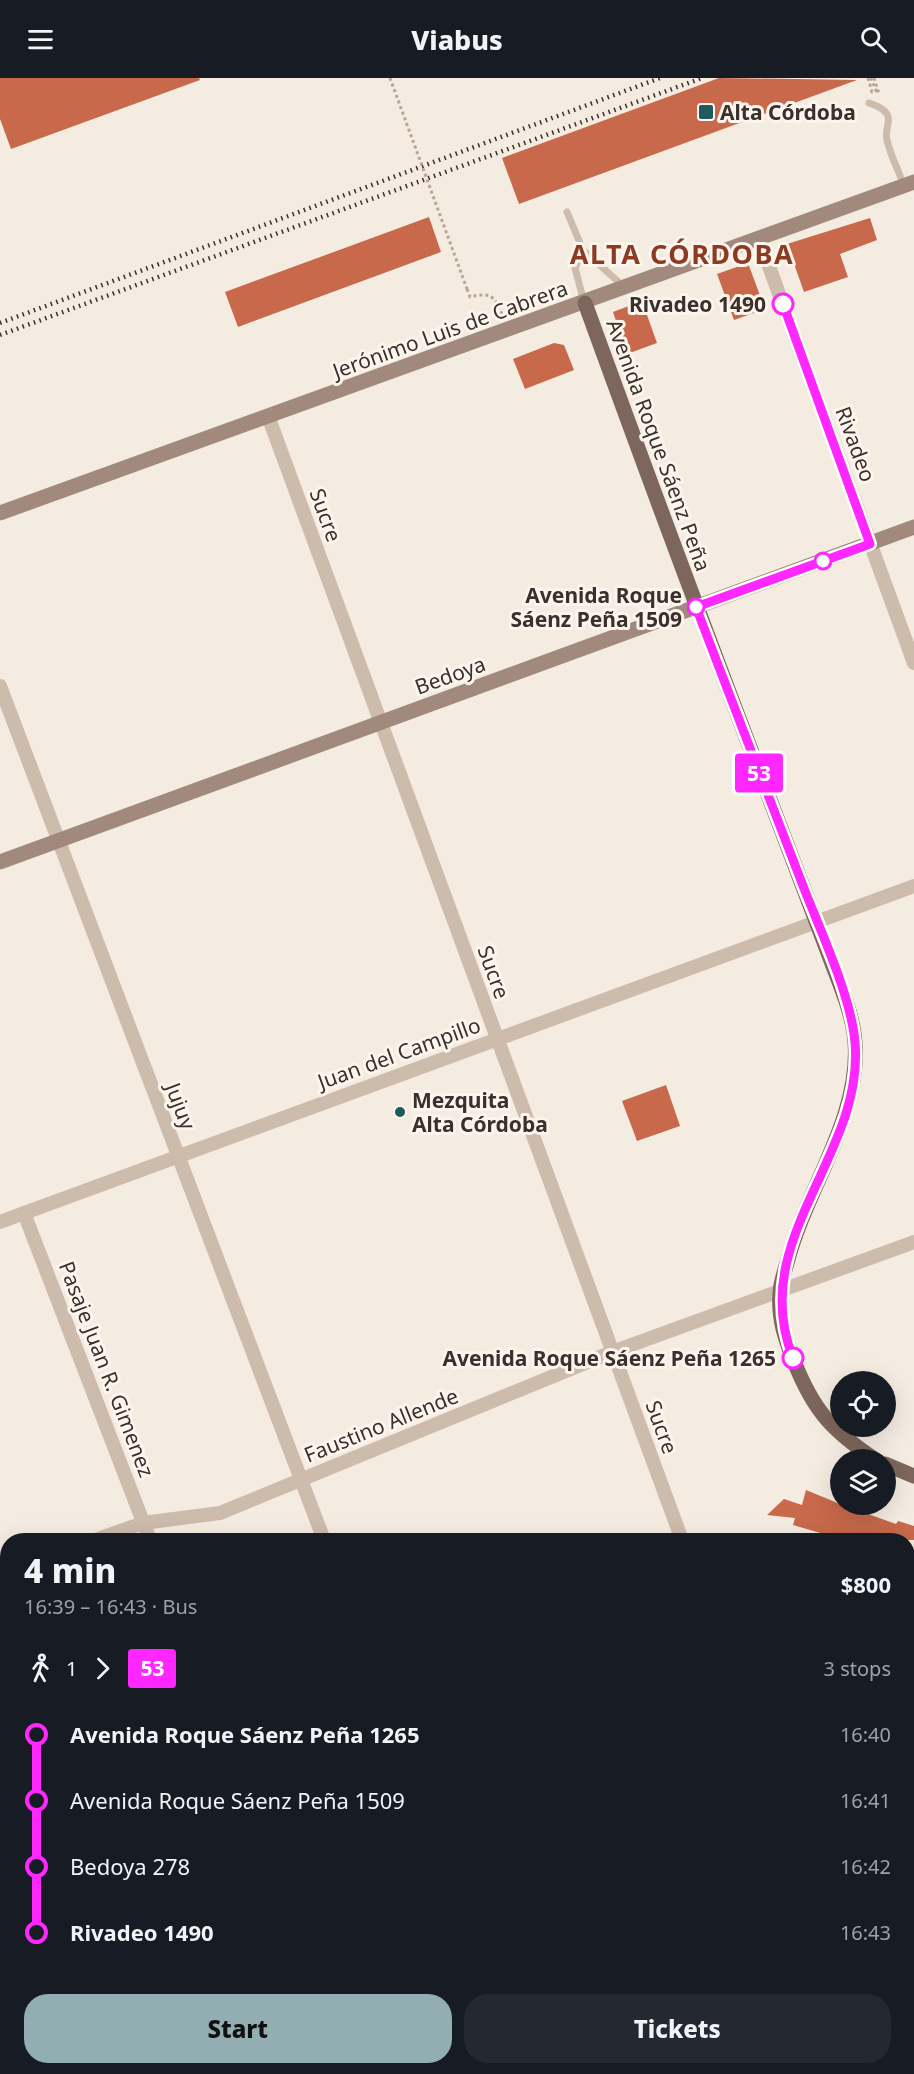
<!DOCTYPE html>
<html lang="en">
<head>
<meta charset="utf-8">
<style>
	body { margin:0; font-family:"Noto Sans",sans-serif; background:#242831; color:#f1f3f6; height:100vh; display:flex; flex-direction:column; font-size:22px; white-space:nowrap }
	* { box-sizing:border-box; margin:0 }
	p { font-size:20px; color:#9ea1a6 }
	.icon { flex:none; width:33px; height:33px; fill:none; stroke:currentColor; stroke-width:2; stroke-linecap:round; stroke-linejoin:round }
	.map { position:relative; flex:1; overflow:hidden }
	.drawer { position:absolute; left:0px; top:1455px; width:915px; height:542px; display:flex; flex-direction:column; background:#171b24; border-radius:24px 24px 0 0; box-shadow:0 6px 24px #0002 }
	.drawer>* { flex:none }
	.badge { padding:0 12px; border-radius:4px; font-size:21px; line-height:39px }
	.controls { position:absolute; left:830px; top:1293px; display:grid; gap:12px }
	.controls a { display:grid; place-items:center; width:66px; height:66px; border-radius:50%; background:#171b24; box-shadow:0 6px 24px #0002; font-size:30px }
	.map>.badge { position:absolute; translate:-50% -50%; box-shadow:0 0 0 3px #fff }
	.legs { display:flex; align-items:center; gap:9px; height:66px; padding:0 24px; font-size:20px }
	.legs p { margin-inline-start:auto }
	.overview { display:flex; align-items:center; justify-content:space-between; height:102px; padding:0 24px }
	h1 { font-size:33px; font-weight:800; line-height:45px }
	.cta { display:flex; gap:12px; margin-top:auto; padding:12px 24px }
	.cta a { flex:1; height:69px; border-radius:24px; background:#92aeb2; color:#111; font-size:24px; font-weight:800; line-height:69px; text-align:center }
	.cta a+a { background:#242831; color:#f1f3f6 }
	ul { padding:0 24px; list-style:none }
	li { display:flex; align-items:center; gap:21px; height:66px; font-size:22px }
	li i { display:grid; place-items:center; width:9px; height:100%; margin:0 8px; background:currentColor }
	li i::after { content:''; width:15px; height:15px; margin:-8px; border:4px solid; border-radius:50%; background:#171b24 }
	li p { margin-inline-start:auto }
	li:first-child i { background:linear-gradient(#0000 50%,currentColor 0) }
	li:last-child i { background:linear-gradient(currentColor 50%,#0000 0) }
	header { display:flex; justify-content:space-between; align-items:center; height:78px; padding:0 24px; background:#171b24; font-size:27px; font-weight:800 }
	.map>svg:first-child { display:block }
</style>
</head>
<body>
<header><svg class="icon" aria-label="menu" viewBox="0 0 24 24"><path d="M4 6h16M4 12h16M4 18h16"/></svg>Viabus<svg class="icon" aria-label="search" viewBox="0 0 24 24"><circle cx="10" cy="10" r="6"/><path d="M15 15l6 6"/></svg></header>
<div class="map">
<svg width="914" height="1996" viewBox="0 0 914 1996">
	<rect width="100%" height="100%" fill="#f4ebe1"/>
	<g fill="#c8694b">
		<polygon points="0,0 199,0 200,2 11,71 0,41"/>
		<polygon points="719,0 857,2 519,126 502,80"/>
		<polygon points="429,139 441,174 238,249 225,214"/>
		<polygon points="870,140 877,162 840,176 848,199 804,214 787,166"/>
		<polygon points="748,185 765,231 734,242 717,196"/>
		<polygon points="642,223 657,265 627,276 613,234"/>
		<polygon points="554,265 564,267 574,292 525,311 513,281"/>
		<polygon points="666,1007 680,1048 637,1063 622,1023"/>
		<polygon points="806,1412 840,1426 896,1446 898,1443 914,1448 914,1462 833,1462 834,1459 793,1447 795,1440 767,1437 784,1421 802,1427"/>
	</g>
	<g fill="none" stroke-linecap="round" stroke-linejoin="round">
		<g stroke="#b9a596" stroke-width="3" stroke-dasharray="3 3" stroke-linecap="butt">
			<polyline points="868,0 872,14 876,13 871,0"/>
			<polyline points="874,0 879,16"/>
			<path d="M467 211 470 219C490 214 494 217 502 236"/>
		</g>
		<g stroke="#cdbbac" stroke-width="7">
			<path d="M869 25C901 36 883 46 887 62 890 77 899 93 904 108"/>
			<polyline points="567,134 583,172 624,209"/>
			<polyline points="583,172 575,190 584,224"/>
		</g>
		<g stroke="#cdbbac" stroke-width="14">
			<polyline points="759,161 914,585"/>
			<polyline points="268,338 682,1462"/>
			<polyline points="0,608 324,1462"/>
			<polyline points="24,1135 150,1462"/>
			<polyline points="0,1144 914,808"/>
			<polyline points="95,1462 143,1445 220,1435 612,1274 914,1164"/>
			<polyline points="0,1497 8,1494"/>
			<polyline points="908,1834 914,1829"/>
			<polyline points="346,1989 349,1996"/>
			<polyline points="521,1989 524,1996"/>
			<polyline points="877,1989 877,1990"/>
			<polyline points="694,1996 703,1989"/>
		</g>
		<g stroke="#a18a7d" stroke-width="15">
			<polyline points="0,435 914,104"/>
			<polyline points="0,784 914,449"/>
			<polyline points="908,1518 914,1515"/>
			<polyline points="0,1850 8,1847"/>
		</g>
		<g stroke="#7d675c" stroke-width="15">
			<path d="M585 225C646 393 708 560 772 727 791 778 811 829 830 880 840 907 853 936 855 964 861 1040 805 1113 787 1185 784 1195 780 1206 780 1216 778 1240 785 1261 794 1283 813 1332 832 1353 876 1382"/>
			<polyline points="885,1386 914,1398"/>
			<polyline points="0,1542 8,1565"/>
			<polyline points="178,1989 182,1996"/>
		</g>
		<g stroke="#3b302b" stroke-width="4.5" stroke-dasharray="1.5 4.5" stroke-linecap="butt">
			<polyline points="0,245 660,0"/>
			<polyline points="0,257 702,0"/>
		</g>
		<polyline stroke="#b9a596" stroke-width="3" stroke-dasharray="3 3" stroke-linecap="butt" points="390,0 467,211"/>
	</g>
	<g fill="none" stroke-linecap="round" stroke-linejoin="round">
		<defs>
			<path id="line-1" d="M783 226 870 466 696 529C732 624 769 719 805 813 822 856 851 919 855 964 865 1078 746 1161 793 1280"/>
		</defs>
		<use href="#line-1" stroke="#fff" stroke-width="14"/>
		<use href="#line-1" stroke="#fe27ff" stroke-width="9"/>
	</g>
	<g fill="#1f5a5e" stroke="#fbf5ee" stroke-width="2">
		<rect x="698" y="26" width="16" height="16" rx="3"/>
		<circle cx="400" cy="1034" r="6"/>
	</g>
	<g fill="#fff" stroke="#fe27ff" stroke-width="3">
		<circle cx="783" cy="226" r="10"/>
		<circle cx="823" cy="483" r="8"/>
		<circle cx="696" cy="529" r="8"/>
		<circle cx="793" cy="1280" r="10"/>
	</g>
	<g text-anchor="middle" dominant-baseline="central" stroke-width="6" stroke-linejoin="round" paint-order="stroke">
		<g font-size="21" font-weight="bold" fill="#3b302b" stroke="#fbf5ee" text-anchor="start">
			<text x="720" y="34">Alta Córdoba</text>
			<text x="412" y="1022">Mezquita<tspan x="412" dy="24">Alta Córdoba</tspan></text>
		</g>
		<g font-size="21" font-weight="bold" fill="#3b302b" stroke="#fbf5ee" text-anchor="end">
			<text x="766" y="226">Rivadeo 1490</text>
			<text x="682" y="517">Avenida Roque<tspan x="682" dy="24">Sáenz Peña 1509</tspan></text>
			<text x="776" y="1280">Avenida Roque Sáenz Peña 1265</text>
		</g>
		<g font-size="21" fill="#3b302b" stroke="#fbf5ee">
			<text transform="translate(450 251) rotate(-20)">Jerónimo Luis de Cabrera</text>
			<text transform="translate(856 366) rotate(70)">Rivadeo</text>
			<text transform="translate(659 367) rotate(70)">Avenida Roque Sáenz Peña</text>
			<text transform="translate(326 437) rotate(70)">Sucre</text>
			<text transform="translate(450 597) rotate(-20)">Bedoya</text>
			<text transform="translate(494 894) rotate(70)">Sucre</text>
			<text transform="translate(399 975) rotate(-20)">Juan del Campillo</text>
			<text transform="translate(181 1028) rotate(69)">Jujuy</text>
			<text transform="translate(107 1291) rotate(69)">Pasaje Juan R. Gimenez</text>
			<text transform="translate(381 1347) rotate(-22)">Faustino Allende</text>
			<text transform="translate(662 1349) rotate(70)">Sucre</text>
		</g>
		<g font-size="27" font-weight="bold" letter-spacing="1.5" fill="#8c3b22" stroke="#fbf5ee">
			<text x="682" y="175">ALTA CÓRDOBA</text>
		</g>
	</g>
</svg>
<div class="controls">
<a><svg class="icon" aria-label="locate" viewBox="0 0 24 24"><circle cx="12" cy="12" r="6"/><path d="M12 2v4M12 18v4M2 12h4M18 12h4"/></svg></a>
<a><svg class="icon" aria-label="layers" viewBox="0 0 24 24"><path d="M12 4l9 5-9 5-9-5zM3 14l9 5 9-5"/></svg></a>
</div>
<b class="badge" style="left:759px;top:695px;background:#fe27ff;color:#fff">53</b>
<section class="drawer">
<div class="overview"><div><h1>4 min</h1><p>16:39 – 16:43 · Bus</p></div><b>$800</b></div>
<div class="legs"><svg class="icon" aria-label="walk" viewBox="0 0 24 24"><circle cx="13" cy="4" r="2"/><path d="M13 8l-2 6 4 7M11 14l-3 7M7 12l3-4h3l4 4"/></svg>1<svg class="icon" aria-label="forward" viewBox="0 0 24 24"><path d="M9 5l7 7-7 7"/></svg><b class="badge" style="background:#fe27ff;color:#fff">53</b><p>3 stops</p></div>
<ul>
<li><i style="color:#fe27ff"></i><b>Avenida Roque Sáenz Peña 1265</b><p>16:40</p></li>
<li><i style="color:#fe27ff"></i><span>Avenida Roque Sáenz Peña 1509</span><p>16:41</p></li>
<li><i style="color:#fe27ff"></i><span>Bedoya 278</span><p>16:42</p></li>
<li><i style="color:#fe27ff"></i><b>Rivadeo 1490</b><p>16:43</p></li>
</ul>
<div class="cta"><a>Start</a><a>Tickets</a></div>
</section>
</div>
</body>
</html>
